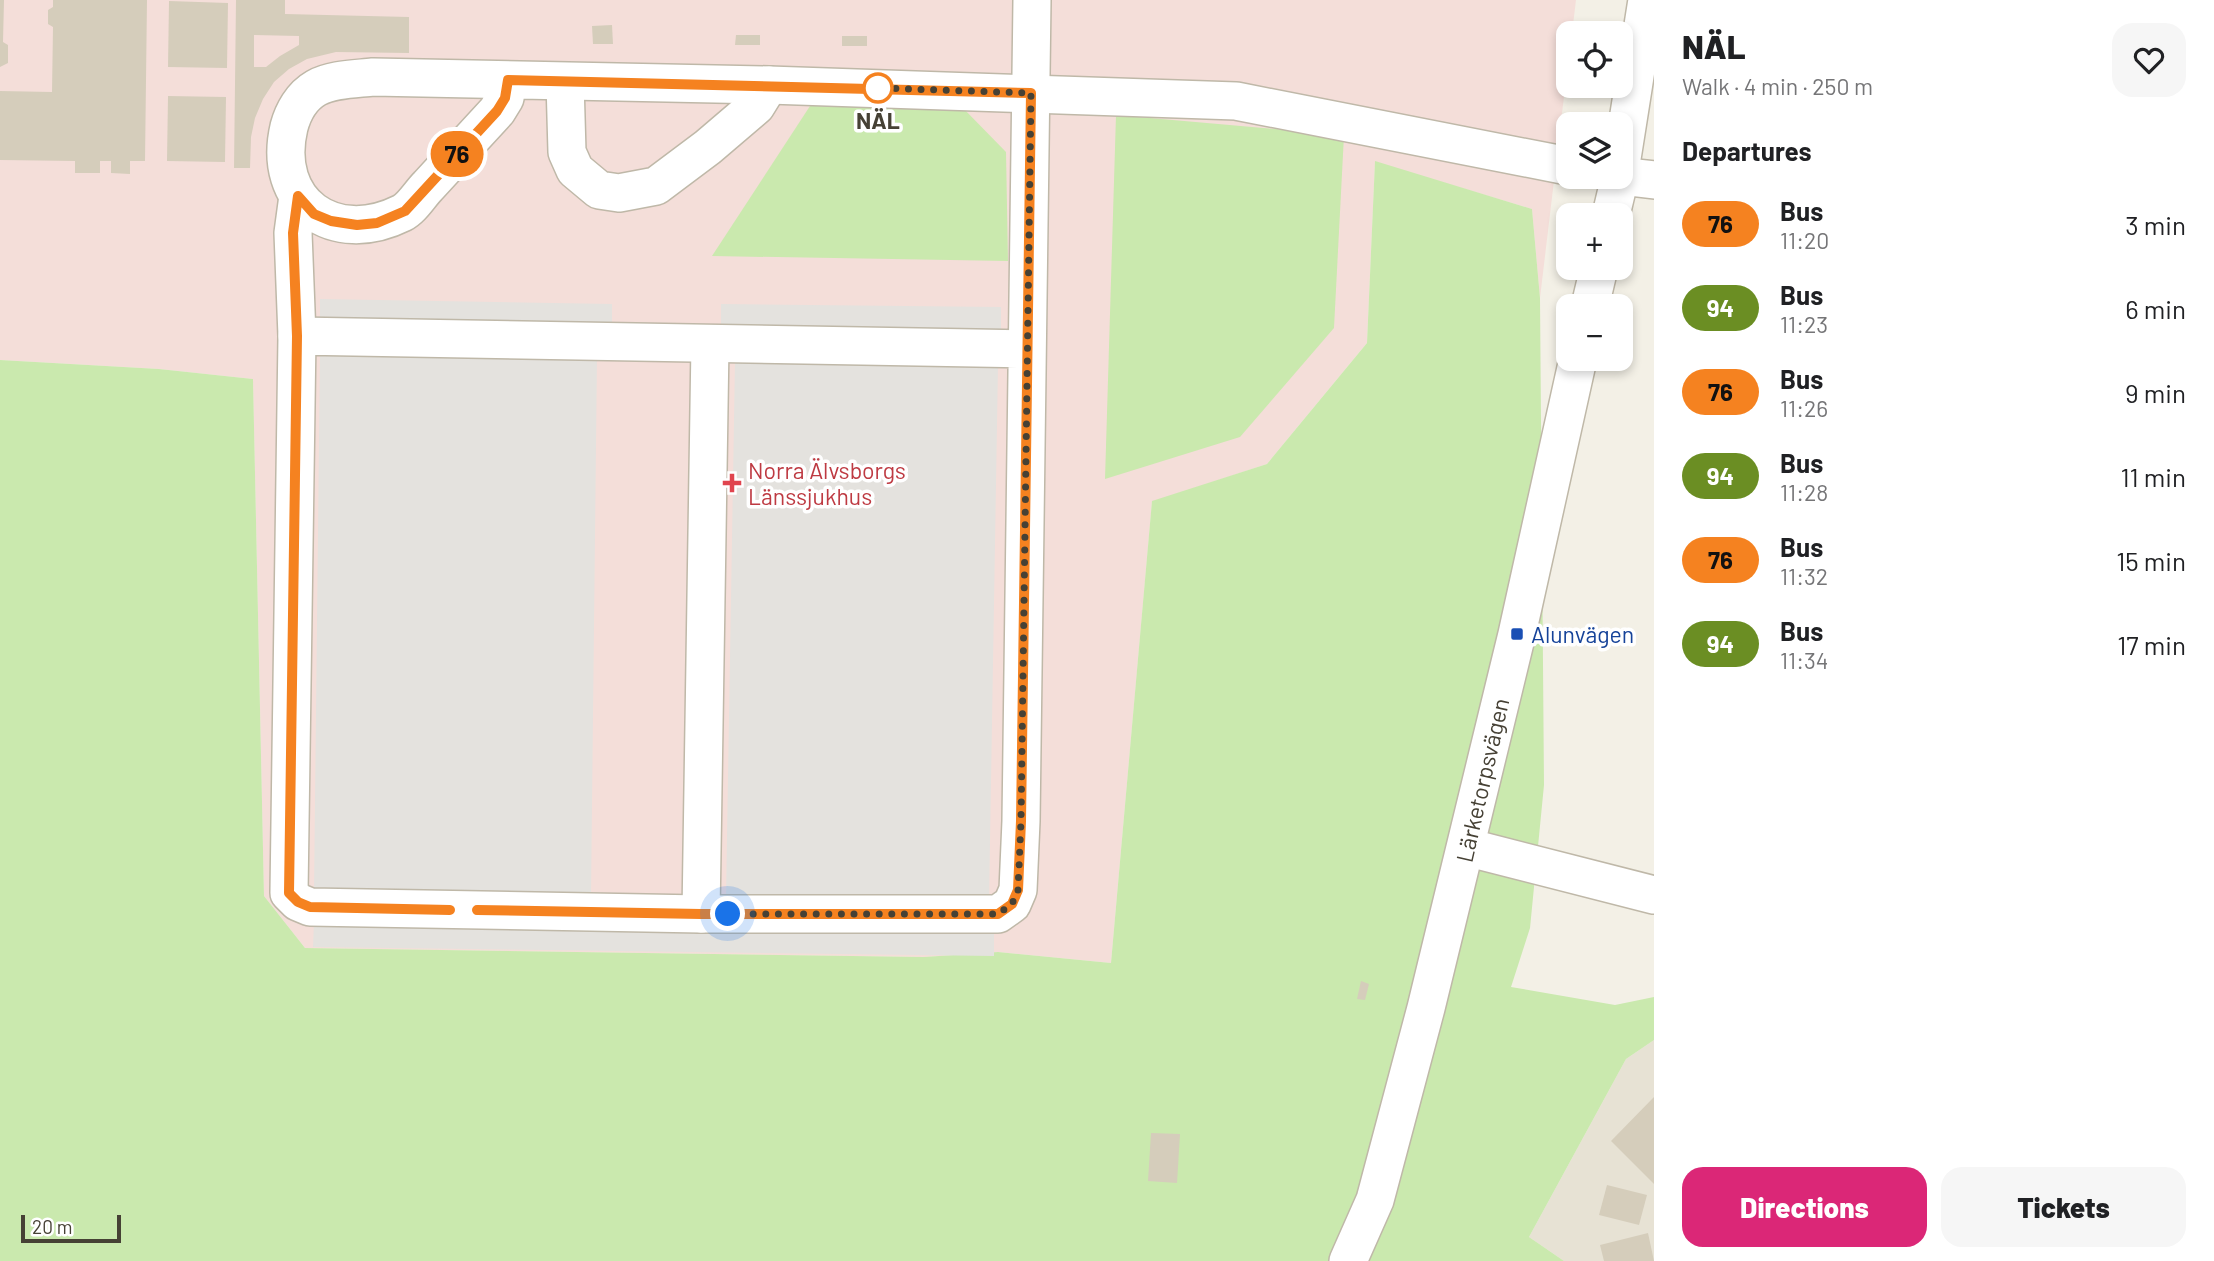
<!DOCTYPE html>
<html lang="en">
<head>
<meta charset="utf-8">
<style>
	body { margin:0; font-family:Barlow,sans-serif; background:#f6f6f6; color:#202124; height:100vh; display:flex; flex-direction:column; font-size:26px; white-space:nowrap }
	* { box-sizing:border-box; margin:0 }
	p { font-size:23px; color:#757577 }
	.icon { flex:none; width:38px; height:38px; fill:none; stroke:currentColor; stroke-width:2; stroke-linecap:round; stroke-linejoin:round }
	.map { position:relative; flex:1; overflow:hidden }
	.details { display:flex; flex-direction:column; background:#fff; width:560px }
	.details>* { flex:none }
	.badge { padding:0 14px; border-radius:23px; font-size:24px; line-height:46px }
	.tools { position:absolute; left:1556px; top:21px; display:grid; gap:14px }
	.tools a { display:grid; place-items:center; width:77px; height:77px; border-radius:14px; background:#fff; box-shadow:0 4px 10px #0003; font-size:35px }
	.scale { position:absolute; left:21px; bottom:18px; width:100px; box-sizing:border-box; padding-left:7px; border:4px solid #464135; border-top:0; font-size:19px; line-height:24px; white-space:nowrap; color:#464135; -webkit-text-stroke:5px #fff; paint-order:stroke }
	.you { position:absolute; width:35px; height:35px; margin:-18px; border:5px solid #fff; border-radius:50%; background:#1a73e8; box-shadow:0 0 0 10px #1a73e833 }
	.map>.badge { position:absolute; translate:-50% -50%; box-shadow:0 0 0 4px #fff }
	h2 { padding:0 28px; font-size:26px; line-height:63px }
	.round { display:grid; place-items:center; flex:none; width:74px; height:74px; border-radius:21px; background:#f6f6f6 }
	.overview { display:flex; align-items:center; justify-content:space-between; height:119px; padding:0 28px }
	h1 { font-size:33px; font-weight:800; line-height:52px }
	.primary-button { display:flex; gap:14px; margin-top:auto; padding:14px 28px }
	.primary-button a { flex:1; height:80px; border-radius:21px; background:#db2777; color:#fff; font-size:28px; font-weight:800; line-height:80px; text-align:center }
	.primary-button a+a { background:#f6f6f6; color:#202124 }
	ul { padding:0; list-style:none }
	li { display:flex; align-items:center; gap:21px; height:84px; padding:0 28px }
	li div { flex:1 }
	li b { display:block; font-size:26px }
	li em { font-style:normal }
	li .badge { min-width:77px; font-weight:700; text-align:center }
	main { display:flex; flex:1; min-height:0 }
	.map>svg:first-child { display:block }
</style>
</head>
<body>
<main>
<div class="map">
<svg width="1654" height="1261" viewBox="0 0 1654 1261">
	<rect width="100%" height="100%" fill="#f3f0e6"/>
	<polygon fill="#e7e2d4" points="1654,1040 1654,1261 1564,1261 1529,1237 1626,1059"/>
	<polygon fill="#f4ded9" points="0,0 1576,0 1572,33 1568,33 1568,63 1540,298 1532,209 1375,162 1367,343 1267,464 1152,502 1111,963 998,952 925,957 305,948 264,896 253,379 159,369 0,360"/>
	<g fill="#cae9ae">
		<polygon points="810,106 962,107 1006,152 1008,261 712,256"/>
		<polygon points="1116,115 1344,135 1334,328 1240,437 1105,479"/>
		<polygon points="1375,161 1532,209 1540,298 1544,785 1530,928 1511,987 1615,1005 1654,997 1654,1040 1626,1059 1529,1237 1564,1261 0,1261 0,360 159,369 253,379 264,896 305,948 924,957 998,952 1111,963 1152,501 1267,464 1367,343"/>
	</g>
	<g fill="#e4e2de">
		<polygon points="320,299 612,304 612,329 320,324"/>
		<polygon points="721,304 1001,307 1001,334 721,331"/>
		<polygon points="320,354 597,357 591,896 314,893"/>
		<polygon points="735,360 998,365 989,902 726,897"/>
		<polygon points="314,921 994,930 994,956 313,947"/>
	</g>
	<g fill="#d5cdbb" fill-rule="evenodd">
		<polygon points="0,0 4,0 3,42 8,45 8,63 0,67"/>
		<polygon points="53,0 147,0 145,161 130,161 130,174 111,173 111,161 100,161 100,173 75,173 75,161 0,160 0,91 52,92 53,27 48,24 48,10 53,7"/>
		<path d="M236 0H285V14L409 17V53L336 52 307 59 289 69 274 82 263 99 255 118 251 137 250 168H234ZM254 35 299 36V45L280 56 266 67H254Z"/>
		<polygon points="169,1 228,3 227,68 168,67"/>
		<polygon points="612,25 613,44 593,44 592,26"/>
		<polygon points="736,35 760,35 760,45 735,45"/>
		<rect x="842" y="36" width="25" height="10"/>
		<polygon points="168,96 226,97 225,162 167,161"/>
		<polygon points="1361,981 1369,984 1365,1000 1357,999"/>
		<polygon points="1654,1097 1654,1184 1611,1141"/>
		<polygon points="1151,1133 1180,1134 1177,1183 1148,1181"/>
		<polygon points="1607,1185 1647,1195 1639,1225 1599,1215"/>
		<polygon points="1648,1233 1654,1261 1604,1261 1600,1245"/>
	</g>
	<g fill="none" stroke-linecap="round" stroke-linejoin="round">
		<defs>
			<g id="minor">
				<path d="M508 80 505 98 497 111C474 136 451 161 428 186 420 194 412 208 402 213 334 247 271 203 289 127 293 112 302 96 316 88 332 79 355 79 373 77L769 85 1236 101 1568 166"/>
				<polyline points="565,82 567,152 575,170 599,190 619,193 656,186 708,147 756,106 769,85"/>
				<polyline points="1620,171 1647,0"/>
				<polyline points="1620,176 1654,180"/>
				<polyline points="1611,215 1620,177"/>
				<polyline points="1590,306 1599,268"/>
				<polyline points="297,336 293,233 298,196"/>
				<polyline points="1027,349 297,336 289,893 298,902 310,907 701,914 998,914 1012,904 1018,890 1021,821 1032,0"/>
				<polyline points="1466,847 1654,895"/>
				<polyline points="701,914 710,344"/>
				<polyline points="1348,1261 1375,1200 1426,1008 1517,634 1578,359"/>
			</g>
		</defs>
		<use href="#minor" stroke="#bfb8a8" stroke-width="40"/>
		<use href="#minor" stroke="#fff" stroke-width="37"/>
	</g>
	<g fill="none" stroke-linecap="round" stroke-linejoin="round">
		<defs>
			<polyline id="line" points="450,910 310,907 298,902 289,893 297,336 293,233 298,196 314,214 331,221 357,225 377,223 405,211 497,111 505,98 508,80 1031,93 1021,821 1018,890 1012,904 998,914 701,914 477,910"/>
		</defs>
		<use href="#line" stroke="#fff" stroke-width="16"/>
		<use href="#line" stroke="#f58220" stroke-width="10"/>
		<polyline stroke="#464135" stroke-width="7" stroke-dasharray="0 12.6" points="728,914 998,914 1012,904 1018,890 1021,821 1031,93 878,88"/>
	</g>
	<circle fill="#fff" stroke="#f58220" stroke-width="3.5" cx="878" cy="88" r="14"/>
	<path fill="#e0444e" stroke="#fff" stroke-width="2.5" d="M728.5 472.5h7v7h7v7h-7v7h-7v-7h-7v-7h7z"/>
	<rect fill="#1a4fb4" stroke="#fff" stroke-width="2.5" x="1510" y="627" width="14" height="14" rx="3.5"/>
	<g text-anchor="middle" dominant-baseline="central" stroke-width="7" stroke-linejoin="round" paint-order="stroke">
		<g font-size="23" font-weight="bold" fill="#464135" stroke="#fff">
			<text x="878" y="120">NÄL</text>
		</g>
		<g font-size="23" fill="#be3a42" stroke="#fff" text-anchor="start">
			<text x="748" y="470">Norra Älvsborgs<tspan x="748" dy="26">Länssjukhus</tspan></text>
		</g>
		<g font-size="23" fill="#164399" stroke="#fff" text-anchor="start">
			<text x="1531" y="634">Alunvägen</text>
		</g>
		<g font-size="23" fill="#464135" stroke="#fff">
			<text transform="translate(1482 780) rotate(-77)">Lärketorpsvägen</text>
		</g>
	</g>
</svg>
<div class="tools">
<a><svg class="icon" aria-label="locate" viewBox="0 0 24 24"><circle cx="12" cy="12" r="6"/><path d="M12 2v4M12 18v4M2 12h4M18 12h4"/></svg></a>
<a><svg class="icon" aria-label="layers" viewBox="0 0 24 24"><path d="M12 4l9 5-9 5-9-5zM3 14l9 5 9-5"/></svg></a>
<a>+</a>
<a>−</a>
</div>
<div class="scale">20 m</div>
<div class="you" style="left:728px;top:914px"></div>
<b class="badge" style="left:457px;top:154px;background:#f58220;color:#111">76</b>
</div>
<section class="details">
<div class="overview"><div><h1>NÄL</h1><p>Walk · 4 min · 250 m</p></div><a class="round"><svg class="icon" aria-label="heart" viewBox="0 0 24 24"><path d="M12 20l-8-8c-3-5 5-10 8-4 3-6 11-1 8 4z"/></svg></a></div>
<h2>Departures</h2>
<ul>
<li><span class="badge" style="background:#f58220;color:#111">76</span><div><b>Bus</b><p>11:20</p></div><em>3 min</em></li>
<li><span class="badge" style="background:#6b8e23;color:#fff">94</span><div><b>Bus</b><p>11:23</p></div><em>6 min</em></li>
<li><span class="badge" style="background:#f58220;color:#111">76</span><div><b>Bus</b><p>11:26</p></div><em>9 min</em></li>
<li><span class="badge" style="background:#6b8e23;color:#fff">94</span><div><b>Bus</b><p>11:28</p></div><em>11 min</em></li>
<li><span class="badge" style="background:#f58220;color:#111">76</span><div><b>Bus</b><p>11:32</p></div><em>15 min</em></li>
<li><span class="badge" style="background:#6b8e23;color:#fff">94</span><div><b>Bus</b><p>11:34</p></div><em>17 min</em></li>
</ul>
<div class="primary-button"><a>Directions</a><a>Tickets</a></div>
</section>
</main>
</body>
</html>
